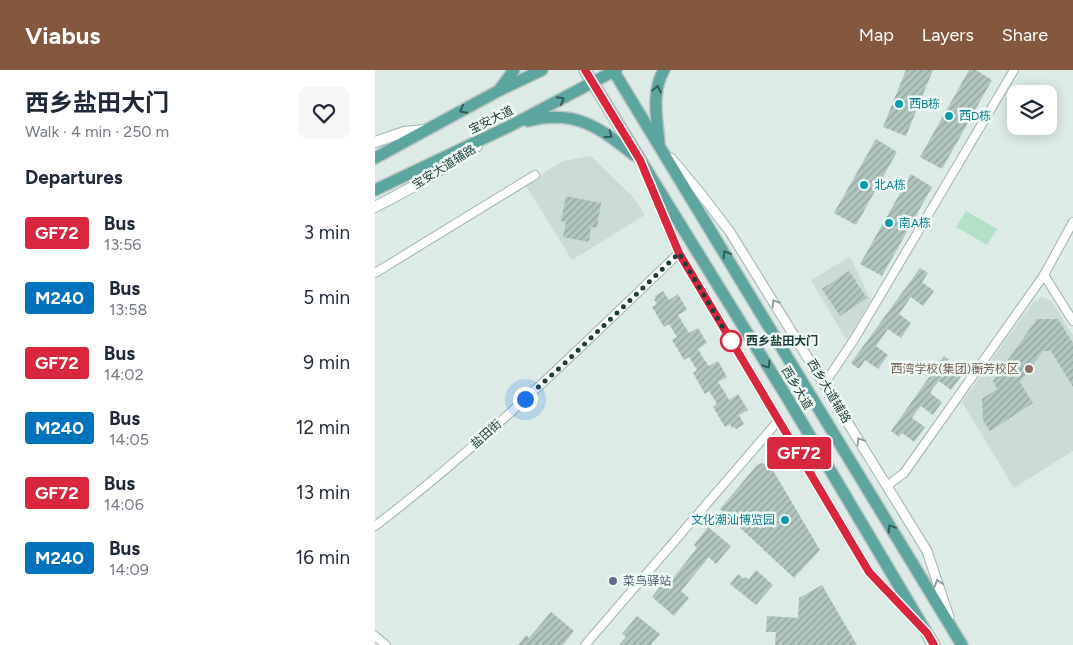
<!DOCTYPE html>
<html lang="en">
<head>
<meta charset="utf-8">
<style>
	body { margin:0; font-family:Figtree,"Noto Sans SC",sans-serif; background:#f6f6f7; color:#1f2937; height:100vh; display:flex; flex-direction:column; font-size:19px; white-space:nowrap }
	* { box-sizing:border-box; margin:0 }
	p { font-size:16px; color:#747a83 }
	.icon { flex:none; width:28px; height:28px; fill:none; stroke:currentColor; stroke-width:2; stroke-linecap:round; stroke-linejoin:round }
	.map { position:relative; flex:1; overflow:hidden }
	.details { display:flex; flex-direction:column; background:#fff; width:375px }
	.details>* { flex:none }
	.badge { padding:0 10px; border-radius:4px; font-size:18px; line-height:32px }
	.tools { position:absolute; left:632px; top:15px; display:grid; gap:10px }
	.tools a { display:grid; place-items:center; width:50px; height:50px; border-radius:10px; background:#fff; box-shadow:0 2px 12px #0003; font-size:25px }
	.you { position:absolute; width:25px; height:25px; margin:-12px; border:4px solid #fff; border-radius:50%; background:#1a73e8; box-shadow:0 0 0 8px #1a73e833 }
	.map>.badge { position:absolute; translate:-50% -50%; box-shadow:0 0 0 2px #fff }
	h2 { padding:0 25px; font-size:19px; line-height:45px }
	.round { display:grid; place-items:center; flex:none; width:52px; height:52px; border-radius:10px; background:#f6f6f7 }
	.summary { display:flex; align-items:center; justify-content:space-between; height:85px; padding:0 25px }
	h1 { font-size:24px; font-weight:700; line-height:38px }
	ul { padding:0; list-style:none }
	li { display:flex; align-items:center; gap:15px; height:65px; padding:0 25px }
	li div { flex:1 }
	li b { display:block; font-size:19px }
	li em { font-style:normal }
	li .badge { min-width:55px; font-weight:700; text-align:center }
	header { display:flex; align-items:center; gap:30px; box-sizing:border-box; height:70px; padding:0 25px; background:#84583f; color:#fff }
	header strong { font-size:24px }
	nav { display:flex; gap:28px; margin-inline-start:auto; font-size:18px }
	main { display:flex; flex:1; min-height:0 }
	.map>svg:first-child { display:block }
</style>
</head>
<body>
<header>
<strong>Viabus</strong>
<nav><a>Map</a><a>Layers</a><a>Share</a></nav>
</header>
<main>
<section class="details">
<div class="summary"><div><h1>西乡盐田大门</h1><p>Walk · 4 min · 250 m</p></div><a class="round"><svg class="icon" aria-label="heart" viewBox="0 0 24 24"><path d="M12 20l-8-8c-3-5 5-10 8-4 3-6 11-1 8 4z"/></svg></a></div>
<h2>Departures</h2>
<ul>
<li><span class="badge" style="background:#d7263d;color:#fff">GF72</span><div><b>Bus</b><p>13:56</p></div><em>3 min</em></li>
<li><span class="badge" style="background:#0072bc;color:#fff">M240</span><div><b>Bus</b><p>13:58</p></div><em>5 min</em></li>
<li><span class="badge" style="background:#d7263d;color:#fff">GF72</span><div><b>Bus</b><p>14:02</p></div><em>9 min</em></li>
<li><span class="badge" style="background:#0072bc;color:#fff">M240</span><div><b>Bus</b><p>14:05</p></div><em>12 min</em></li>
<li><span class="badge" style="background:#d7263d;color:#fff">GF72</span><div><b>Bus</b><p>14:06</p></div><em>13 min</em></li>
<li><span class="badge" style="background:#0072bc;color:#fff">M240</span><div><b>Bus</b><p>14:09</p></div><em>16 min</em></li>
</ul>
</section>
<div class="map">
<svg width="698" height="575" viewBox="0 0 698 575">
	<defs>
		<pattern id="building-hatch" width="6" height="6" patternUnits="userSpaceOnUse" patternTransform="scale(1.25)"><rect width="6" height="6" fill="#b2c6c1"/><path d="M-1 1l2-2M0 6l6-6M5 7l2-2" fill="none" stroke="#90a29e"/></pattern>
	</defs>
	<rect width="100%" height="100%" fill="#ddebe7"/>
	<g fill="#cbdbd7">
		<polygon points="216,86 259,128 270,145 197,190 150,114 188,91"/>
		<polygon points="475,187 496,230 472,271 436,210"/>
		<polygon points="667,227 677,231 698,265 698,381 639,418 587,332 658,232"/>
	</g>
	<polygon fill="#b3e0c6" points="591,141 622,159 612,175 581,157"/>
	<g fill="url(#building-hatch)">
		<polygon points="531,0 558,0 531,66 508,57"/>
		<polygon points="594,0 601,0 617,10 567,99 545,87"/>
		<polygon points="501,69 522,82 481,155 459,143"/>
		<polygon points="536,104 557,117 507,206 485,194"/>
		<polygon points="191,126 226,133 222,158 216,157 214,172 188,167 191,152 186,151"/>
		<polygon points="545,198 553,203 547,212 559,221 548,236 536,227 524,244 536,253 526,268 513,259 501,276 513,285 503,299 490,290 484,299 476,293"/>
		<polygon points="474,201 492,228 465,246 447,219"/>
		<polygon points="288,221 294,230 303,224 312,240 303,245 314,263 323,258 332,273 323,279 328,288 334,296 343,291 352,307 343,312 349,321 354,330 363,324 373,340 364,345 369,354 361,359 359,357 357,358 355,354 350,357 338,337 342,334 334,321 330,324 318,303 322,300 314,287 309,290 297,270 302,267 294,254 289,257 277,237 282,234 279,229 281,228 280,226"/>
		<polygon points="662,249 683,249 698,273 698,317 676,281 668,281 645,312 658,333 615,361 608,350 607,329 622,319 618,311"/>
		<polygon points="569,286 577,292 574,296 587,305 576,320 564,311 559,317 555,323 567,332 558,345 546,336 541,342 537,348 550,357 539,372 527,363 524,367 516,361"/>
		<polygon points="387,393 396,397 445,480 419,508 345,439 382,395"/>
		<polygon points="333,457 356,476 341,494 334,487 306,521 314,528 299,546 277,527 291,509 295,512 322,478 319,475"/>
		<polygon points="381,500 398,515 381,535 355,514 363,504 369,509 370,507 374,509"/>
		<polygon points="447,515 482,575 400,575 401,562 391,562 392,546 423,548 424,528"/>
		<polygon points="176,542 199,561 188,575 143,575 151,565 154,568"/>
		<polygon points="262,546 285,564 276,575 244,575 251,567 247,564"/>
	</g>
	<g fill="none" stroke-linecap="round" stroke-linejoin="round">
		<defs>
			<g id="minor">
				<polyline points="0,203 160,105"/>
				<polyline points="669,205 698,251"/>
				<polyline points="450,313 480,268 639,0"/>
				<polyline points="512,416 529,403 669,205 698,152"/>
				<path d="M0 456C109 373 206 277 304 183"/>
				<polyline points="0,566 11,575"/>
				<polyline points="210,575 404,350"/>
			</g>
			<g id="tertiary">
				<polyline points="296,88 326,124 355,162 552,481 574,547"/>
				<polyline points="273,109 304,183 494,502 541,551"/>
			</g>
			<g id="secondary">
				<polyline points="0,72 29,62 49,60"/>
				<polyline points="0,137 43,114 102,76"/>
			</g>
			<g id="primary">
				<polyline points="210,0 413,329 559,575"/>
				<polyline points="238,0 587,575"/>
				<polyline points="125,19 139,0"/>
				<path d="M153 51C200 39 224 57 259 85"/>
				<path d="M284 72C282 49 276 22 289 0"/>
				<polyline points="0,88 123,21 167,0"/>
				<polyline points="0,120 137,55 241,0"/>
			</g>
		</defs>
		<use href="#minor" stroke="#a0b3af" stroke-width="10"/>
		<use href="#tertiary" stroke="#a0b3af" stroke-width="11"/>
		<use href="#secondary" stroke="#9bb8b2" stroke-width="12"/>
		<use href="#primary" stroke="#bbc5c4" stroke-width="14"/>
		<use href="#minor" stroke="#fff" stroke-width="8"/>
		<use href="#tertiary" stroke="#fff" stroke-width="9"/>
		<use href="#secondary" stroke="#fff" stroke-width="10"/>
		<use href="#primary" stroke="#5ca69f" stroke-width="11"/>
	</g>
	<defs><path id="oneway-chevron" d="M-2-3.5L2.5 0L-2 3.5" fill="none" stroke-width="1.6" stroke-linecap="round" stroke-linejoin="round" transform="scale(1.25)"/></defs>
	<g stroke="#305c58">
		<use href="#oneway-chevron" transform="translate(282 19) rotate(-79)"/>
		<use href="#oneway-chevron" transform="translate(186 30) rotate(-28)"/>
		<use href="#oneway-chevron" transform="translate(88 40) rotate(152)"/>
		<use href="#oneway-chevron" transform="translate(234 65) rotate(36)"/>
		<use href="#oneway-chevron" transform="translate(351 184) rotate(-121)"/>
		<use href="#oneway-chevron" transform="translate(392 295) rotate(58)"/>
		<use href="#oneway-chevron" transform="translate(516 458) rotate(-121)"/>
	</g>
	<g stroke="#8e9e9c">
		<use href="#oneway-chevron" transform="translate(400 233) rotate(-122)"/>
		<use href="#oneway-chevron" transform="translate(485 371) rotate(-121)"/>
		<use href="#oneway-chevron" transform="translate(563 513) rotate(-108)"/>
	</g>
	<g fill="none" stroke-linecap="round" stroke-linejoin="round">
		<defs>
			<polyline id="line" points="210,0 265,90 304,183 494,502 552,563 559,575"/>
		</defs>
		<use href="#line" stroke="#fff" stroke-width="11"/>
		<use href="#line" stroke="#d7263d" stroke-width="8"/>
		<polyline stroke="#1d3d39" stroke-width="5" stroke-dasharray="0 9" points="150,329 190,293 304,183 356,271"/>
	</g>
	<g fill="#0f9aa8" stroke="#eef8f4" stroke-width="2">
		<circle cx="524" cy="34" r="5"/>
		<circle cx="574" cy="46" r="5"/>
		<circle cx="489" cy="115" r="5"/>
		<circle cx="514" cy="153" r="5"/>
		<circle cx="410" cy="450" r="5"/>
	</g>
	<circle fill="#fff" stroke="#d7263d" stroke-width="2.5" cx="356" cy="271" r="10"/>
	<circle fill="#8d6e63" stroke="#eef8f4" stroke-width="2" cx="654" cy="299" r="5"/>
	<circle fill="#5c6f8a" stroke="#eef8f4" stroke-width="2" cx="238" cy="511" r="5"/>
	<g text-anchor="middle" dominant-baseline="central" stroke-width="5" stroke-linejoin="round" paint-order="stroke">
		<g font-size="12" fill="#0d838f" stroke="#eef8f4" text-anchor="start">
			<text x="534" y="34">西B栋</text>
			<text x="584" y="46">西D栋</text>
			<text x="499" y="115">北A栋</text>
			<text x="524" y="153">南A栋</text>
			<text x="400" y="450" text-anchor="end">文化潮汕博览园</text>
		</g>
		<g font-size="12" fill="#1d3d39" stroke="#eef8f4">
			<text transform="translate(116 50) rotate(-26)">宝安大道</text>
			<text transform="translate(69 97) rotate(-32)">宝安大道辅路</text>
			<text transform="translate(422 318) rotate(59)">西乡大道</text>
			<text transform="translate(454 321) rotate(59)">西乡大道辅路</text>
			<text transform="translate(111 364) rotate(-42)">盐田街</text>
		</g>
		<g font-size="12" font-weight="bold" fill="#1d3d39" stroke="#eef8f4" text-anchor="start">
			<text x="371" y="271">西乡盐田大门</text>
		</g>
		<g font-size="12" fill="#785e54" stroke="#eef8f4" text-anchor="end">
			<text x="644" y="299">西湾学校(集团)蘅芳校区</text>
		</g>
		<g font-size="12" fill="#4e5e75" stroke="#eef8f4" text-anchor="start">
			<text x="248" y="511">菜鸟驿站</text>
		</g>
	</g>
</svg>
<div class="tools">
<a><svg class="icon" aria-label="layers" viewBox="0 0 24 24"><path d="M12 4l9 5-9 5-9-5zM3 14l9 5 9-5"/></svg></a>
</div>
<div class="you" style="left:150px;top:329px"></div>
<b class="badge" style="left:424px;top:383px;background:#d7263d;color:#fff">GF72</b>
</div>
</main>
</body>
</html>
